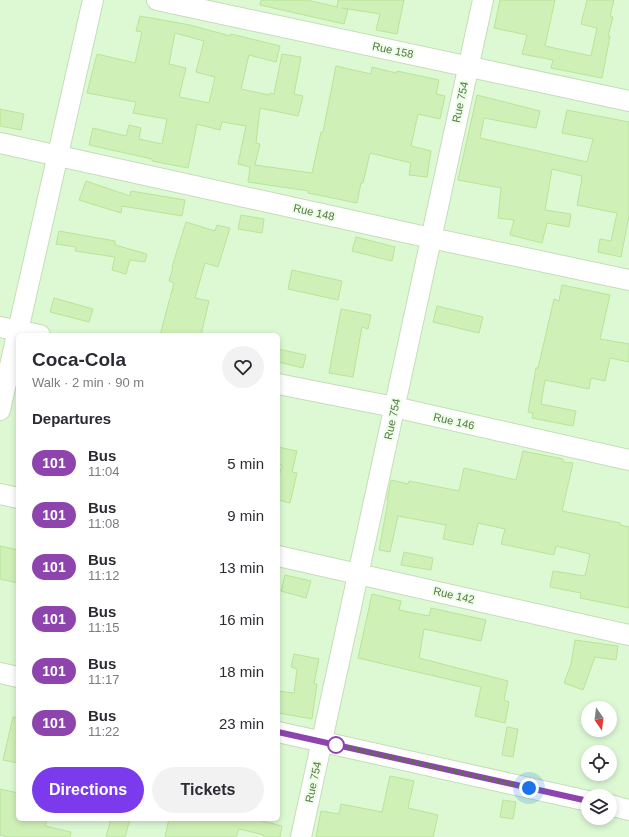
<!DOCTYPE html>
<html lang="en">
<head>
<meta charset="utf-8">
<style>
	body { margin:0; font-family:Arial,sans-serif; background:#f2f2f3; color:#2b2b33; height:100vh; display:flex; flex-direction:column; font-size:15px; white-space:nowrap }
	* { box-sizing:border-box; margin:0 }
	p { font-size:13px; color:#7c7c81 }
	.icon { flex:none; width:22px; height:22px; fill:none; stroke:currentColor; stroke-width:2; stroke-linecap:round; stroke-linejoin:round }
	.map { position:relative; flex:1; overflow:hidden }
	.sheet { position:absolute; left:16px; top:333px; width:264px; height:488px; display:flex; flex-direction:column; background:#fff; border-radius:6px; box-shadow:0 2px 6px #0003 }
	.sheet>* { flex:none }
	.badge { padding:0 8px; border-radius:13px; font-size:14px; line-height:26px }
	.needle { width:26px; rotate:166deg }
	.tools { position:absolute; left:581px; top:701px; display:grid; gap:8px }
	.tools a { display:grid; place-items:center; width:36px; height:36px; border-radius:50%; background:#fff; box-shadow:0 2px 6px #0003; font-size:20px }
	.you { position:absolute; width:20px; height:20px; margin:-10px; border:3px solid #fff; border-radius:50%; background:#1a73e8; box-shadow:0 0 0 6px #1a73e833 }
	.map>.badge { position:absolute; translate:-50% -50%; box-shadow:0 0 0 2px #fff }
	h2 { padding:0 16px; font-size:15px; line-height:36px }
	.round { display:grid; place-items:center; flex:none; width:42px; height:42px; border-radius:21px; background:#f2f2f3 }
	.overview { display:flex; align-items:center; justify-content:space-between; height:68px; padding:0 16px }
	h1 { font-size:19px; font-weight:800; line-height:30px }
	.cta { display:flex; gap:8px; margin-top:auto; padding:8px 16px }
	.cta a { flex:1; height:46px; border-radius:24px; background:#7c3aed; color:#fff; font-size:16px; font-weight:800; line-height:46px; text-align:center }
	.cta a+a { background:#f2f2f3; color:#2b2b33 }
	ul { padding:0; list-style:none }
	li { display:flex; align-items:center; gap:12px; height:52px; padding:0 16px }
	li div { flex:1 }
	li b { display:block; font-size:15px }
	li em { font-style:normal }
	li .badge { min-width:44px; font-weight:700; text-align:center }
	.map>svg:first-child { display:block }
</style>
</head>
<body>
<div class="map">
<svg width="629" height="837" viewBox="0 0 629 837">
	<rect width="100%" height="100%" fill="#e5fce0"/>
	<path fill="#ddf9d4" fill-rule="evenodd" d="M0 0H629V837H0ZM18 335H278V819H18ZM588 708H610V730H588ZM588 752H610V774H588ZM588 796H610V818H588Z"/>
	<g fill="#cff1b7" stroke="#b9e498" fill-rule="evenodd">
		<polygon points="261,0 307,0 337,7 338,0 404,0 397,34 376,30 380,14 342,8 348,9 344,24 260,5"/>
		<polygon points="500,0 555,0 545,46 591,56 597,28 581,24 587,0 614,0 610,16 613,17 608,36 610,36 602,78 551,68 553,60 522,54 527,35 494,28"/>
		<path d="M140 16 190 25 230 36 231 34 280 46 276 62 249 55 241 89 269 95 270 93 274 94 282 54 301 57 294 94 303 96 298 116 260 108 256 143 260 144 255 165 312 173 321 132H323L336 66 371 74 372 67 396 73 397 71 439 80 436 94 445 96 440 119 418 114 411 146 431 151 427 177 409 175 411 163 370 153 363 183H361L357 203 308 193 309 191 248 182 250 167 238 164 246 126 222 122 220 130 197 124 188 168 152 161V159L89 145 93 128 126 136 129 125 141 128 139 139 162 144 167 119 133 113 136 102 87 93 97 54 135 63 142 32 136 31ZM175 33 204 41 196 72 215 77 209 103 179 97 186 68 169 64Z"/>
		<polygon points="477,95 540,111 536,128 484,118 480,138 587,162 593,139 562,133 567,110 629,122 629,216 621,257 598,252 600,239 611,241 617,213 577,205 582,179 581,179 582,176 552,169 545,210 571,214 569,227 547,223 542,243 510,235 514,220 498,218 501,188 458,180"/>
		<polygon points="0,109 24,114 21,130 0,126"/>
		<polygon points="86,181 130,196 131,191 185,200 182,216 122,206 121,213 79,200"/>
		<polygon points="241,215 264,219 262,233 238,229"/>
		<polygon points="186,222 215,231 217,225 230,228 218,267 205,263 195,298 209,301 201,335 160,335 174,283 169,281 173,267 172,267"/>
		<polygon points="59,231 115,241 115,245 147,254 145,262 130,260 126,274 112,270 115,257 75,251 76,247 56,244"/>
		<polygon points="356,237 395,247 392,261 352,251"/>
		<polygon points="292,270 342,281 338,300 288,289"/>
		<polygon points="562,285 610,295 600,339 629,344 629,362 610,358 605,381 591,378 589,389 545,380 541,404 576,411 573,426 532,418 533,413 528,412 536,368 538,368 554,299 559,301"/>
		<polygon points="54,298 93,309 89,322 50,312"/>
		<polygon points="437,306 483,317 479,333 433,322"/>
		<polygon points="341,309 371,315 368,329 362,327 353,377 329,373"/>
		<polygon points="278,349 306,355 303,368 278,362"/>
		<polygon points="278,447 297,451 292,472 297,473 290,503 278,500 278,480 282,465 278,464"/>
		<polygon points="523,451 563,459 563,462 573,463 562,511 620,523 620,525 629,527 629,608 580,598 581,593 550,587 553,571 585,576 590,554 556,546 554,555 501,544 505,529 478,523 473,545 443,539 446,525 398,516 390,552 379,550 388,501 387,500 391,480 408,484 409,481 459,491 464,468 516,480"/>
		<polygon points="0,546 18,550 18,583 0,579"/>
		<polygon points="404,552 433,558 431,570 401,565"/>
		<polygon points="285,575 311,581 306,598 281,591"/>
		<polygon points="372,594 401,601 399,610 429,616 431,608 486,620 481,641 424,629 419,658 508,681 504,700 509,702 505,723 475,716 481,687 358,658"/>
		<polygon points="575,640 618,646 616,660 595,657 583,690 564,683 571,664"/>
		<polygon points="294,654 319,659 314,684 317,684 312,719 278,713 278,691 294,693 297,669 291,667"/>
		<polygon points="13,717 18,718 18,763 3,760"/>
		<polygon points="507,727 518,729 513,757 502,755"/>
		<polygon points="390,776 414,781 408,808 438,815 433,837 316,837 321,811 339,814 341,804 382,812"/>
		<polygon points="0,789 18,793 18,819 47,819 45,826 71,832 70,837 8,837 0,835"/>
		<polygon points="503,800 516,802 513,819 500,817"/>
		<polygon points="111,819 130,819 125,837 106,837"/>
		<polygon points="169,819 254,819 282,826 280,837 263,837 264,835 239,829 236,837 165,837"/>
	</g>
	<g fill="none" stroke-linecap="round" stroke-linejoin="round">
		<defs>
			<g id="minor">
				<polyline points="157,0 629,101"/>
				<polyline points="0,143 431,238 629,280"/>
				<polyline points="0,327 40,335"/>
				<polyline points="278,384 394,407 629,460"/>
				<polyline points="0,410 93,0"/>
				<polyline points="0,494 18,498"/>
				<polyline points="278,556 629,635"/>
				<polyline points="0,673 18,677"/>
				<polyline points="278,732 588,801"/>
				<polyline points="610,805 629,810"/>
				<polyline points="301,837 483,0"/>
			</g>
		</defs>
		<use href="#minor" stroke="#c5ddb9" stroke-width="22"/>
		<use href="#minor" stroke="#fff" stroke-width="20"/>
	</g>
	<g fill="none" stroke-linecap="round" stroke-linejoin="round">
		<defs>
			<polyline id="line" points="278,732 588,801"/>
		</defs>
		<use href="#line" stroke="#fff" stroke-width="9"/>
		<use href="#line" stroke="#8e44ad" stroke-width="6"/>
		<polyline stroke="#5b7247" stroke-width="4" stroke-dasharray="0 7.2" points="336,745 529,788"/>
	</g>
	<circle fill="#fff" stroke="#8e44ad" stroke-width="2" cx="336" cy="745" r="8"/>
	<g text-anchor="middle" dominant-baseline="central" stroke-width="4" stroke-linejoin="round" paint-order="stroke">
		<g font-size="11" fill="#5b7247" stroke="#ebffe6">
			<text transform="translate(393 50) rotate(12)">Rue 158</text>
			<text transform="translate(460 102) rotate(-78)">Rue 754</text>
			<text transform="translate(314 212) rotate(13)">Rue 148</text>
			<text transform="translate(392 419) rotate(-78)">Rue 754</text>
			<text transform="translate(454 421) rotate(13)">Rue 146</text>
			<text transform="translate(454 595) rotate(13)">Rue 142</text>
			<text transform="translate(313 782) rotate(-78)">Rue 754</text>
		</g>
	</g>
</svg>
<div class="tools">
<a><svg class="needle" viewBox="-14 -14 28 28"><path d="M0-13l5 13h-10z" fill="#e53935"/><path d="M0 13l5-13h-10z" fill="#7c7c81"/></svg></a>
<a><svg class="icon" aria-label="locate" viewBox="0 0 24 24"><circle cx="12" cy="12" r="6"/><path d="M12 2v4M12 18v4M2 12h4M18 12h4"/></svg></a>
<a><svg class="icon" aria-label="layers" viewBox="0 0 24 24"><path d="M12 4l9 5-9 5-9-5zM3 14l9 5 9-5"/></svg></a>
</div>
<div class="you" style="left:529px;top:788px"></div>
<section class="sheet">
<div class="overview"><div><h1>Coca-Cola</h1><p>Walk · 2 min · 90 m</p></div><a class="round"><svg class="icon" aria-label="heart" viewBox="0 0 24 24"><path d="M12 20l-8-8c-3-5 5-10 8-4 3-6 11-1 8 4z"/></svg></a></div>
<h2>Departures</h2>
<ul>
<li><span class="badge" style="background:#8e44ad;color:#fff">101</span><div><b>Bus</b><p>11:04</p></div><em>5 min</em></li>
<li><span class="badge" style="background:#8e44ad;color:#fff">101</span><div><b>Bus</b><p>11:08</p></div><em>9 min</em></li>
<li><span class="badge" style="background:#8e44ad;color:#fff">101</span><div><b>Bus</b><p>11:12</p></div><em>13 min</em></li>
<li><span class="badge" style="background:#8e44ad;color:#fff">101</span><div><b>Bus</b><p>11:15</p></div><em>16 min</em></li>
<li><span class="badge" style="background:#8e44ad;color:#fff">101</span><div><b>Bus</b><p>11:17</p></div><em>18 min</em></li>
<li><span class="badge" style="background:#8e44ad;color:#fff">101</span><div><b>Bus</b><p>11:22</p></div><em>23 min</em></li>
</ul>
<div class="cta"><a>Directions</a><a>Tickets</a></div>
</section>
</div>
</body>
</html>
